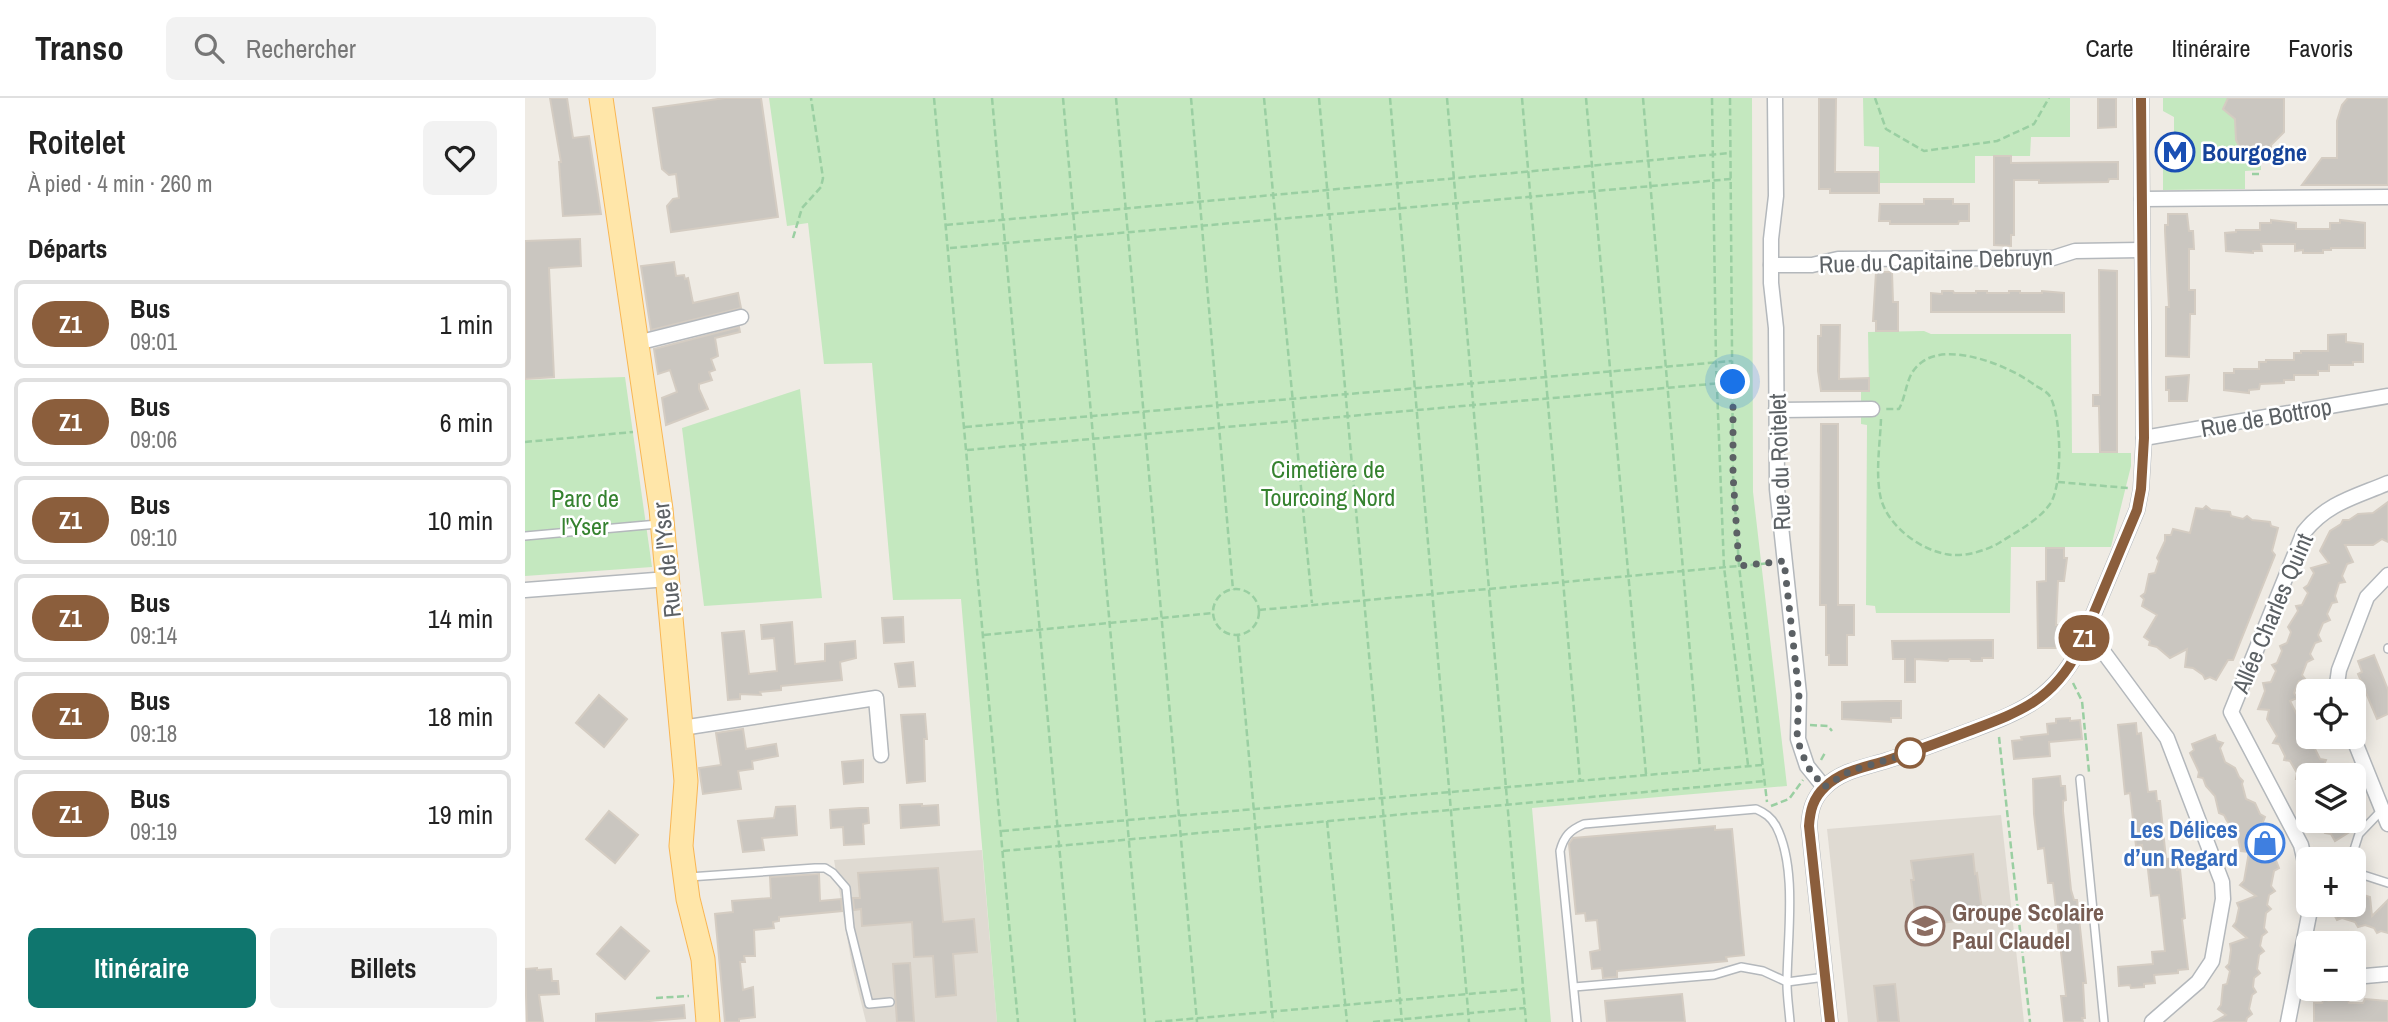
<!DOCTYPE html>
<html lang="fr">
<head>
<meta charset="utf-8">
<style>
	body { margin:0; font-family:"Archivo Narrow",sans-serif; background:#f2f2f2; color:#222; height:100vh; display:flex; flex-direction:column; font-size:26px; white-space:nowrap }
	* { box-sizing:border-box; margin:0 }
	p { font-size:23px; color:#767676 }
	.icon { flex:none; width:38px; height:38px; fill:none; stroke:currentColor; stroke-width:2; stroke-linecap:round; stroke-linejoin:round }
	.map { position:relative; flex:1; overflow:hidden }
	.drawer { display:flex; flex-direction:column; background:#fff; width:525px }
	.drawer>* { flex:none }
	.badge { padding:0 14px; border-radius:23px; font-size:24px; line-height:46px }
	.fabs { position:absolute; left:1771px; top:581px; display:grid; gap:14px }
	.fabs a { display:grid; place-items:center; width:70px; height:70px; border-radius:10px; background:#fff; box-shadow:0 4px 18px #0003; font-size:35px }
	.you { position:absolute; width:35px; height:35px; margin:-18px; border:5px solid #fff; border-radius:50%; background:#1a73e8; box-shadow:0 0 0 10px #1a73e833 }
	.map>.badge { position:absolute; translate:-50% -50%; box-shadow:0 0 0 4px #fff }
	h2 { padding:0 28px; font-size:26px; line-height:63px }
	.round { display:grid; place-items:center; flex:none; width:74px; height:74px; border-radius:10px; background:#f2f2f2 }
	.summary { display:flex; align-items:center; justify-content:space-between; height:119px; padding:0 28px }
	h1 { font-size:33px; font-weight:600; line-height:52px }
	.button { display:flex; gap:14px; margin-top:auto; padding:14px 28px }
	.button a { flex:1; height:80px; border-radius:10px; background:#0f766e; color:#fff; font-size:28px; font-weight:600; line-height:80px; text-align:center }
	.button a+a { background:#f2f2f2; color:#222 }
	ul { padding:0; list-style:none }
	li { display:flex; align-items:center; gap:21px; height:88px; margin:0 14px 10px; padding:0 14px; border:4px solid #e0e0e0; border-radius:10px }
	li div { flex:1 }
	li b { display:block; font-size:26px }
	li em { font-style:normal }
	li .badge { min-width:77px; font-weight:700; text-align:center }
	header { display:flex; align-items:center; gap:42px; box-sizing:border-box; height:98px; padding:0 35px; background:#fff; border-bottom:2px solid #e0e0e0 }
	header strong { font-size:33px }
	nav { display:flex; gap:38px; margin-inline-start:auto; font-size:24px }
	.search { width:490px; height:63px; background:#f2f2f2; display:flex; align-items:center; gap:18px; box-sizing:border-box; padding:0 24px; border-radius:10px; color:#767676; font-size:26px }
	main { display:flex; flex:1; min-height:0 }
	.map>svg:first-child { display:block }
</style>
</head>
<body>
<header>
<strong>Transo</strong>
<div class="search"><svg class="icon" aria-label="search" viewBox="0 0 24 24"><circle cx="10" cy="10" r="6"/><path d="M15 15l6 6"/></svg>Rechercher</div>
<nav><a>Carte</a><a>Itinéraire</a><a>Favoris</a></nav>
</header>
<main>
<section class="drawer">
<div class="summary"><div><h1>Roitelet</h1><p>À pied · 4 min · 260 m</p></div><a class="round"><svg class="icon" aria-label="heart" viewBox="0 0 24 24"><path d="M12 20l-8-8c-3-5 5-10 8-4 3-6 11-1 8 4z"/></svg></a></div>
<h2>Départs</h2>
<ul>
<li><span class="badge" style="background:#8b5e3c;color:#fff">Z1</span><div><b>Bus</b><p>09:01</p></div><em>1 min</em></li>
<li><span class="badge" style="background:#8b5e3c;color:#fff">Z1</span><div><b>Bus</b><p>09:06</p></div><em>6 min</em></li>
<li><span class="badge" style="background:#8b5e3c;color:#fff">Z1</span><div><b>Bus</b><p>09:10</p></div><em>10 min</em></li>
<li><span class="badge" style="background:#8b5e3c;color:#fff">Z1</span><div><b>Bus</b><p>09:14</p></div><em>14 min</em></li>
<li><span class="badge" style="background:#8b5e3c;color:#fff">Z1</span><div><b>Bus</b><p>09:18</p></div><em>18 min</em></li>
<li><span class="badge" style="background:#8b5e3c;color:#fff">Z1</span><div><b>Bus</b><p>09:19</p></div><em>19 min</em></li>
</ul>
<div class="button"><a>Itinéraire</a><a>Billets</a></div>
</section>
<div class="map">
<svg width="1863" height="924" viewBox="0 0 1863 924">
	<rect width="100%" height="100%" fill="#efebe4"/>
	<g fill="#dfdad2">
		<polygon points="1476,717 1499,924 1323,924 1302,731"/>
		<polygon points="457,752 472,924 341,924 327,868 309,762"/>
	</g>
	<g fill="#c4e8bf">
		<polygon points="244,0 1227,0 1228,394 1262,688 1007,710 1026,924 472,924 436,501 368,502 347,265 299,266 283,125 262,128"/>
		<polygon points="1338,0 1545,0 1545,39 1506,39 1505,58 1450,58 1450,85 1354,85 1354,49 1339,48"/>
		<polygon points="1638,0 1703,0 1699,9 1704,16 1710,16 1712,45 1720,54 1736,58 1736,72 1720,73 1720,91 1638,92 1638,53 1649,47 1649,19 1638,13"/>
		<polygon points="1399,233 1406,236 1546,236 1547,355 1606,355 1606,368 1586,449 1486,449 1485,515 1351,515 1350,508 1341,507 1342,327 1336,326 1336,293 1344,293 1343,234"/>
		<polygon points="100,279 127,469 0,478 0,282"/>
		<polygon points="275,291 297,500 179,508 157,330"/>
	</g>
	<g fill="#cac6c0" stroke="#d4ccc2" stroke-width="2">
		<polygon points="25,0 42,0 48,40 64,38 76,116 38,118 34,64 36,64"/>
		<polygon points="200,0 236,0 253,119 146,134 142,108 148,101 154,100 151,76 144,77 137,71 128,10"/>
		<polygon points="1294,0 1311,0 1310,74 1354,74 1354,95 1305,95 1305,91 1294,91"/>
		<polygon points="1573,0 1591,0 1591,29 1573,30"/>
		<polygon points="1703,0 1759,0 1759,34 1746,47 1746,54 1731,58 1716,52 1711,42 1710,21 1698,11"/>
		<polygon points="1823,0 1863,0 1863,87 1777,87 1797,60 1812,60 1812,23 1817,7"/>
		<polygon points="1469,58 1486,58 1486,65 1593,64 1593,81 1584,81 1583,84 1514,85 1514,82 1489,82 1489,137 1486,137 1486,148 1469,147"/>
		<polygon points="1399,101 1428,101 1428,106 1444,106 1444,123 1434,123 1433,126 1365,126 1365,123 1354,123 1355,106 1399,106"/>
		<polygon points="1643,116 1662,116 1664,133 1668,133 1669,151 1664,151 1664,192 1670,192 1670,216 1665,216 1664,259 1641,258 1641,209 1644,209 1640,133 1640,127 1643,127"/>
		<polygon points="1746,122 1771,125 1771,131 1805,131 1805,125 1815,125 1815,122 1840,125 1840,150 1806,150 1806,152 1798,152 1798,155 1778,155 1778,152 1770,153 1770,146 1736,146 1737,153 1728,153 1728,155 1701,153 1700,135 1711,134 1711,132 1735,132 1735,125 1746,125"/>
		<polygon points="55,141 56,168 24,170 29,279 0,281 0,143"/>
		<polygon points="149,164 151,178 159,177 160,181 163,180 168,205 213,195 216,210 126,232 116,168"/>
		<polygon points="1574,172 1592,173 1592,354 1575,354 1574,308 1568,308 1568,297 1575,297"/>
		<polygon points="1351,174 1367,174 1368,204 1373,204 1373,233 1351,233 1351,223 1348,223"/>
		<polygon points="1417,193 1428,193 1429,195 1451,195 1451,193 1462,193 1462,195 1484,195 1484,193 1495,193 1495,195 1517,195 1517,193 1539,195 1539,214 1406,214 1406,195 1417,196"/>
		<polygon points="1296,227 1315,227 1314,281 1344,280 1344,293 1296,293 1293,273 1293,238 1296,238"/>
		<polygon points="214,229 215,234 190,240 193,258 186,261 190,272 184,274 187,282 174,286 174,291 183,311 141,327 137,300 152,294 145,272 133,276 129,251"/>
		<polygon points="1821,236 1821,244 1838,246 1838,264 1828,264 1828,267 1804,267 1804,273 1793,273 1793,277 1769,277 1769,282 1759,282 1759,285 1735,286 1734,291 1724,292 1724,295 1699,292 1699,275 1709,275 1709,271 1734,271 1734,264 1741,264 1741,262 1769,262 1769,255 1776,255 1776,253 1803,253 1803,237"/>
		<polygon points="1664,277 1662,303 1644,303 1644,292 1641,292 1641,279"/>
		<polygon points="1296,326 1313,326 1313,507 1329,507 1329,537 1322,537 1322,567 1304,567 1304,557 1301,557 1301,507 1295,507"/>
		<polygon points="1863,404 1863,444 1857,441 1848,447 1820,447 1828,464 1822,466 1817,478 1820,484 1814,485 1810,498 1812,504 1807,505 1802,516 1805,522 1798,525 1793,537 1796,543 1790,545 1785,556 1788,561 1782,564 1777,577 1781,582 1774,583 1769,595 1772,600 1765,603 1785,643 1790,645 1789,649 1795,661 1801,662 1799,667 1805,677 1783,677 1783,694 1776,681 1771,681 1772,675 1765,663 1759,662 1760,658 1754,646 1748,645 1752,638 1742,621 1744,612 1733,611 1740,593 1738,585 1746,584 1751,573 1747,567 1752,565 1757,553 1755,548 1762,545 1766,534 1763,529 1773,513 1771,508 1777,507 1783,495 1779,490 1783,487 1789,475 1786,470 1804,465 1795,453 1805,433 1816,426 1818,422 1824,422 1833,416 1848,415"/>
		<polygon points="1681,408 1686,412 1705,414 1706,418 1718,421 1722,418 1727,422 1745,424 1746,428 1753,430 1747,453 1750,457 1708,562 1703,562 1691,582 1685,579 1680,581 1678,577 1668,570 1660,569 1662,551 1645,560 1632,549 1624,547 1625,543 1619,539 1632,517 1617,508 1619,501 1616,498 1620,495 1624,476 1630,475 1634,463 1632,460 1640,443 1640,437 1646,437 1648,431 1665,435 1671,410 1678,411"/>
		<polygon points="1521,450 1539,450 1539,460 1542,460 1539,483 1533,483 1531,527 1533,527 1534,538 1531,538 1531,550 1513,550 1512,484 1521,483"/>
		<polygon points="378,519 379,544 359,545 357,520"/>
		<polygon points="267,524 270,566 300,563 300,546 330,543 331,560 315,564 317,582 256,588 256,592 235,594 236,597 215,596 215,601 203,602 197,535 219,533 224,576 252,573 249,540 237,541 236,527"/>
		<polygon points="1468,542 1468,560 1457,560 1457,563 1446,563 1445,561 1424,561 1423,563 1390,561 1390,584 1380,584 1380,561 1368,561 1367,543"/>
		<polygon points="1849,557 1863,592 1863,616 1852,621 1833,576 1837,574 1833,563"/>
		<polygon points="388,564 390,588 374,589 370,566"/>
		<polygon points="74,597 102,621 79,649 51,625"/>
		<polygon points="1361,603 1376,603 1376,620 1366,620 1366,624 1317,621 1317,604"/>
		<polygon points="400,616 402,641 399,641 400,683 382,685 376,617"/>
		<polygon points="1545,620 1545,623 1555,622 1557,641 1524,644 1525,658 1489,661 1487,643 1497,642 1496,639 1523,636 1522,626 1531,625 1531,621"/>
		<polygon points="1611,625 1612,636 1616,635 1623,694 1631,693 1632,703 1635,703 1641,761 1651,760 1652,772 1655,771 1660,820 1657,821 1663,871 1653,872 1653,875 1629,877 1630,885 1619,886 1619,889 1606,890 1605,887 1594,888 1593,869 1628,866 1627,854 1640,853 1634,797 1626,798 1622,763 1619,764 1617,747 1611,748 1605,695 1600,696 1593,627"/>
		<polygon points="218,631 221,651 251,646 253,658 227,663 228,671 213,673 216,691 178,696 174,670 196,667 191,635"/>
		<polygon points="1690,637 1692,643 1698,645 1695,650 1700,664 1710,670 1714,679 1718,683 1717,686 1721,701 1730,705 1735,716 1740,719 1738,724 1743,739 1748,741 1745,747 1754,770 1749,773 1746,788 1750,793 1744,797 1742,807 1746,811 1741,815 1739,830 1742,834 1737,838 1735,848 1739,853 1734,857 1732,871 1735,875 1729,880 1728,889 1731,894 1727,897 1724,911 1727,916 1722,920 1721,924 1689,924 1701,917 1693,911 1696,907 1698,887 1702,886 1705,873 1701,869 1704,866 1706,852 1705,846 1722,840 1708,828 1711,824 1714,810 1712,805 1731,798 1715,787 1719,783 1724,754 1716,753 1712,735 1702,723 1699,717 1694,715 1690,698 1681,688 1678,680 1673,679 1674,674 1665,655 1669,652 1667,646"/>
		<polygon points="338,662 338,684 319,686 317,664"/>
		<polygon points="1535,678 1536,688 1540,688 1541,702 1538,703 1538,713 1546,792 1549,802 1552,802 1561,885 1558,885 1560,920 1557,920 1558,924 1539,924 1536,898 1541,898 1528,785 1523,785 1519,750 1513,751 1509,716 1508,681"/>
		<polygon points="397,706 397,708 413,707 414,727 376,730 375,707"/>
		<polygon points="270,708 272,737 237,740 239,752 218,754 213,723 249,720 251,709"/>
		<polygon points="335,710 343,710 344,725 338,726 339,746 319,747 318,729 306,730 305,712"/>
		<polygon points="84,713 113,737 90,765 61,741"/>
		<polygon points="1796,723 1838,723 1831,730 1810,743 1806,736 1800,735 1801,730"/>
		<polygon points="1190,728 1190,732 1207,731 1219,857 1201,859 1202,863 1092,873 1092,879 1078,880 1077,870 1067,871 1065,854 1075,852 1072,822 1061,823 1060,815 1051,816 1044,746 1048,740"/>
		<polygon points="1448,756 1450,776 1452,775 1458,820 1392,828 1386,782 1389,782 1386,763"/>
		<polygon points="413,770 418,824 449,821 452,854 428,856 431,897 411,899 408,858 389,859 387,824 337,828 336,811 329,812 328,800 335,800 333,775"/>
		<polygon points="294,776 295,803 316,801 317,813 254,819 254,823 248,824 249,830 229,832 230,858 219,858 220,864 215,864 218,892 228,889 230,919 214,921 214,924 200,924 190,816 208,814 207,803 246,800 245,779"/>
		<polygon points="1829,794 1845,799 1847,818 1863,802 1863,835 1856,833 1852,835 1849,830 1840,827 1833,829 1830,824 1817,820 1812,822 1804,807 1829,807"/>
		<polygon points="96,829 124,853 100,881 72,856"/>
		<polygon points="385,865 389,924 372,924 368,866"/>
		<polygon points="12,870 12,872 26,871 27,883 33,883 34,896 14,897 18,924 2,924 0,871"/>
		<polygon points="1370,886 1374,924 1353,924 1349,888"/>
		<polygon points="1157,896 1160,924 1082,924 1080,903"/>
		<polygon points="1822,900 1824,905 1838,905 1840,901 1863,903 1863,924 1789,924 1789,905 1797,905 1799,901 1804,903"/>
		<polygon points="159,907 160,920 113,924 71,924 71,916"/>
	</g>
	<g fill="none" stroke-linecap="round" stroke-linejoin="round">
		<defs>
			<g id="lane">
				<polyline points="0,438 133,426"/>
				<polyline points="1863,550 1863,551"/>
				<polyline points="1555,681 1579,924"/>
				<polyline points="1826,761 1834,736 1856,713"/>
				<polyline points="1829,774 1863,785"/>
				<polyline points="164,779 290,770 300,770 308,775 321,790 325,830 344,906 365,904"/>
				<polyline points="1049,889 1189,877 1216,869 1238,873 1262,884 1300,879"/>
				<path d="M1052 924 1035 753C1039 738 1045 732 1059 726L1231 711C1240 715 1246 719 1251 728 1273 770 1262 840 1262 886 1262 898 1264 911 1265 924"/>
			</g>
			<g id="street">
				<polyline points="1250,0 1251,98 1246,141 1246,185 1251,230 1252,391 1274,596 1273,641 1282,668 1299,689"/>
				<polyline points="1617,101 1863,99"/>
				<polyline points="1246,167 1287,167 1313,161 1528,160 1550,153 1616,152"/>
				<polyline points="112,245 216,219"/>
				<polyline points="1251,312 1347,311"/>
				<polyline points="1619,340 1863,298"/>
				<polyline points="0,492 143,481"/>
				<polyline points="1563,533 1642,640 1697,784 1698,801 1687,863 1673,884 1627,924"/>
				<polyline points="1811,593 1814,572 1842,499 1863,477"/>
				<polyline points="157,630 351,600 356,657"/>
				<polyline points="1828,639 1863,726"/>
				<path d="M1783 777 1776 747 1706 614 1779 434C1802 405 1830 399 1863 385"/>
				<polyline points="1829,879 1863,876"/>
				<path d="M1305 924 1284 728C1285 713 1288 700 1300 689 1317 672 1342 669 1363 662 1389 654 1414 644 1439 635 1490 616 1526 604 1553 553L1612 412 1616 391 1619 340 1616 0"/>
				<polyline points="1763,924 1786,807"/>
			</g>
			<polyline id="primary" points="76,0 136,411 161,683 156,748 163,801 178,861 183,924"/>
		</defs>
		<use href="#lane" stroke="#b4b8bc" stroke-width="10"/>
		<use href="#street" stroke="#b4b8bc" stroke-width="17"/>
		<use href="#primary" stroke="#f9b653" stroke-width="25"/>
		<g stroke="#9acfa2" stroke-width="2.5" stroke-dasharray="7 3.5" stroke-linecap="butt">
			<polyline points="409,0 493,924"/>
			<polyline points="467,0 550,924"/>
			<polyline points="538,0 620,924"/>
			<polyline points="591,0 672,924"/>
			<polyline points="666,0 708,492"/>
			<polyline points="739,0 787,505"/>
			<polyline points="794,0 877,924"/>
			<polyline points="865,0 944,924"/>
			<polyline points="922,0 1001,924"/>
			<polyline points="997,0 1055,682"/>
			<polyline points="1061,0 1121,676"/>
			<polyline points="1118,0 1175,672"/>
			<polyline points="1187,0 1191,264 1199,469 1223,667"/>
			<polyline points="1205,0 1208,377 1214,468 1242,704"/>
			<polyline points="1350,0 1361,31 1399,53 1472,43 1509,26 1524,0"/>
			<polyline points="1727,76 1736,76"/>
			<polyline points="421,127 1205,55"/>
			<polyline points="268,140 277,110 296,89 298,80 286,0"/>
			<polyline points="425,150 1206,81"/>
			<path d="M1356 321C1355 347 1350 376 1356 401 1364 430 1399 455 1428 457 1443 458 1462 452 1474 445 1491 434 1513 423 1525 406 1538 388 1537 316 1524 297 1522 294 1515 290 1511 288 1487 269 1425 243 1397 264 1380 276 1383 294 1374 311H1361"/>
			<polyline points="440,329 1207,263"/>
			<polyline points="0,344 108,334"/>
			<polyline points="442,352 1208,284"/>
			<polyline points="1533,384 1603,390"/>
			<circle cx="711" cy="514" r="23"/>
			<polyline points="734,512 1246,465"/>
			<polyline points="459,537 688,515"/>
			<polyline points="713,537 748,924"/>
			<polyline points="1548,585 1557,603 1564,674"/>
			<polyline points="1285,627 1303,628 1307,633"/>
			<polyline points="1474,639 1505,924"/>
			<polyline points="1296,662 1301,653"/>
			<polyline points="1246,708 1264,701 1278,682"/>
			<polyline points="802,723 822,924"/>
			<polyline points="477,733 1237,667"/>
			<polyline points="478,753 1240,683"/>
			<polyline points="131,900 164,898"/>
			<polyline points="630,924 999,891"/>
			<polyline points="848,924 1000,910"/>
		</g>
		<use href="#lane" stroke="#fff" stroke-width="7"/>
		<use href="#street" stroke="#fff" stroke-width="14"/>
		<use href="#primary" stroke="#ffe6a9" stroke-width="23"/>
	</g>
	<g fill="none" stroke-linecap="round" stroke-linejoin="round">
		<defs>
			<path id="line" d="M1305 924 1284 728C1285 713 1288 700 1300 689 1317 672 1342 669 1363 662 1391 653 1418 643 1444 633 1494 614 1527 603 1553 553L1612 412 1616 391 1619 340 1616 0"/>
		</defs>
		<use href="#line" stroke="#fff" stroke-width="16"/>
		<use href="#line" stroke="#8b5e3c" stroke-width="10"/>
		<polyline stroke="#5c6165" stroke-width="7" stroke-dasharray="0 12.6" points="1208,284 1208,377 1214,468 1259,463 1274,596 1272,641 1282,668 1299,689 1325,673 1388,654 1385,655"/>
	</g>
	<defs>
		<symbol id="metro-ring" viewBox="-11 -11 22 22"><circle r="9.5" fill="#fff" stroke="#1a4fb4" stroke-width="1.5"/><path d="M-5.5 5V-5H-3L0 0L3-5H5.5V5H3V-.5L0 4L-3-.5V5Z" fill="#1a4fb4"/></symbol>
		<symbol id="shop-ring" viewBox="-11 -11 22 22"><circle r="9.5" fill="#fff" stroke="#3f7fe0" stroke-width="1.5"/><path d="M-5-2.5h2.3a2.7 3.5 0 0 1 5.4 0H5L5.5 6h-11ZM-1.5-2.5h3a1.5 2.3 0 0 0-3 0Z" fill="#3f7fe0"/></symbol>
		<symbol id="school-ring" viewBox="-11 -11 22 22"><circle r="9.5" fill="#fff" stroke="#8d6e63" stroke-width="1.5"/><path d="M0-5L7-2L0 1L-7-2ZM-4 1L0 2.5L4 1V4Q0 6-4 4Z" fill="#8d6e63"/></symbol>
	</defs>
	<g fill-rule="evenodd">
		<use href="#metro-ring" x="1628" y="32" width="44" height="44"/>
		<use href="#shop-ring" x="1718" y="723" width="44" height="44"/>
		<use href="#school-ring" x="1378" y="806" width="44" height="44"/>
	</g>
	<circle fill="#fff" stroke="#8b5e3c" stroke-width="3.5" cx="1385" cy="655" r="14"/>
	<g text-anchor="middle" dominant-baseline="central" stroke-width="5" stroke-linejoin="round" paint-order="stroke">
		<g font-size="24" font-weight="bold" fill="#164399" stroke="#fff" text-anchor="start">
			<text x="1677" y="54">Bourgogne</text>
		</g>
		<g font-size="24" fill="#5c6165" stroke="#fff">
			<text transform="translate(1411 162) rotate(-2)">Rue du Capitaine Debruyn</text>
			<text transform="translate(1741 319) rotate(-10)">Rue de Bottrop</text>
			<text transform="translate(1254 364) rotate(-92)">Rue du Roitelet</text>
			<text transform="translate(141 462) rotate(-96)">Rue de l'Yser</text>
			<text transform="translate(1747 515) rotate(-67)">Allée Charles Quint</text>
		</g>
		<g font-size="24" fill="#35822f" stroke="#fff">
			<text x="803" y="371">Cimetière de<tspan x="803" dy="28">Tourcoing Nord</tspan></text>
			<text x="60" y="400">Parc de<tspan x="60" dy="28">l'Yser</tspan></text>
		</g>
		<g font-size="24" font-weight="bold" fill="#366cbe" stroke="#fff" text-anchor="end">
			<text x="1713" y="731">Les Délices<tspan x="1713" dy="28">d’un Regard</tspan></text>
		</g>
		<g font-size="24" font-weight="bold" fill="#785e54" stroke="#fff" text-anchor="start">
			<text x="1427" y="814">Groupe Scolaire<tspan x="1427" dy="28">Paul Claudel</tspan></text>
		</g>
	</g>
</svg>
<div class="fabs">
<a><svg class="icon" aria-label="locate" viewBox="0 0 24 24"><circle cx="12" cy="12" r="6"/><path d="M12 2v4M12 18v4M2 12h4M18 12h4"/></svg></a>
<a><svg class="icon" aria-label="layers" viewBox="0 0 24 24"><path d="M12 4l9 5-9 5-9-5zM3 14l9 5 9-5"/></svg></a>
<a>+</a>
<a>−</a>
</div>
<div class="you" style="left:1208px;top:284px"></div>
<b class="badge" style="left:1559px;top:540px;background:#8b5e3c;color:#fff">Z1</b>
</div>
</main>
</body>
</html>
